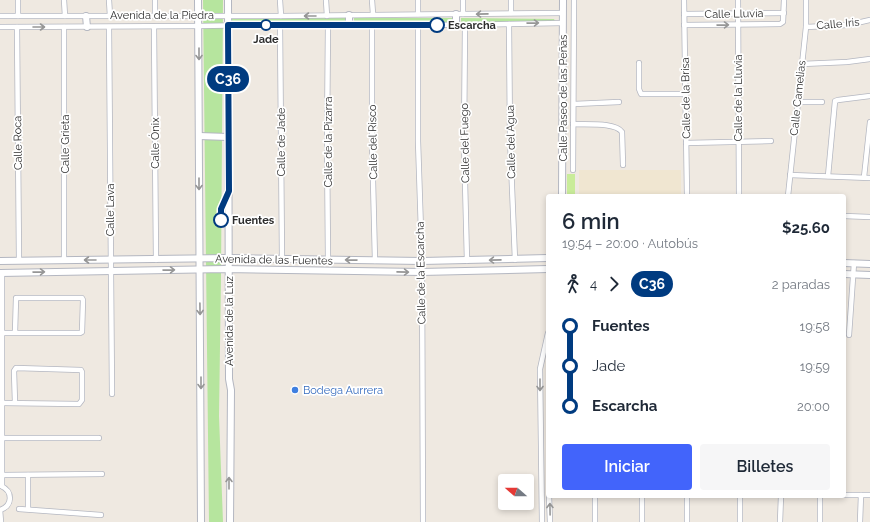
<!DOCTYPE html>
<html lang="es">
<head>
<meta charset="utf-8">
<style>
	body { margin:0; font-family:Raleway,sans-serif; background:#f6f6f7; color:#1f2937; height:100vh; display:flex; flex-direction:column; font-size:15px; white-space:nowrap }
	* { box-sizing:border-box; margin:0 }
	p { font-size:13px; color:#747a83 }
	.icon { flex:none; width:22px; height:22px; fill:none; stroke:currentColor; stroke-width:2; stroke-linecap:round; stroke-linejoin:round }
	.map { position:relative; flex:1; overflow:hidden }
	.panel { position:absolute; left:546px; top:194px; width:300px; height:304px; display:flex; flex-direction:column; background:#fff; border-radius:4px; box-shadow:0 2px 6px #0003 }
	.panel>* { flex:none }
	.badge { padding:0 8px; border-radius:13px; font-size:14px; line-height:26px }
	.needle { width:26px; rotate:290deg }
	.tools { position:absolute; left:498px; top:474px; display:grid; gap:8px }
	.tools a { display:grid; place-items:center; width:36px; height:36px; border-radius:4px; background:#fff; box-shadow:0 2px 6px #0003; font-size:20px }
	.map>.badge { position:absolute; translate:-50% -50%; box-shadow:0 0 0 2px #fff }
	.legs { display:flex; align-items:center; gap:6px; height:44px; padding:0 16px; font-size:13px }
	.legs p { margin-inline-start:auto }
	.overview { display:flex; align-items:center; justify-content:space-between; height:68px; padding:0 16px }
	h1 { font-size:22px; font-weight:600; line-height:30px }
	.cta { display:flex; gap:8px; margin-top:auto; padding:8px 16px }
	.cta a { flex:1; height:46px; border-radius:4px; background:#4264fb; color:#fff; font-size:16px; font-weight:600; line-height:46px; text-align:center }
	.cta a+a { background:#f6f6f7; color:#1f2937 }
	ul { padding:0 16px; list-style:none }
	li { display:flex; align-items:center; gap:14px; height:40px; font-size:15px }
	li i { display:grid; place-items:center; width:6px; height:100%; margin:0 5px; background:currentColor }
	li i::after { content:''; width:10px; height:10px; margin:-5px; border:3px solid; border-radius:50%; background:#fff }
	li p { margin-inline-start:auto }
	li:first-child i { background:linear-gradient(#0000 50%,currentColor 0) }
	li:last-child i { background:linear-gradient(currentColor 50%,#0000 0) }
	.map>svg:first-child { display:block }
</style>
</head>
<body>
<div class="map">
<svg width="870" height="522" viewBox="0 0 870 522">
	<rect width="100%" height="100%" fill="#efe9e1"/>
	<rect fill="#f0e6d1" x="579" y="170" width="102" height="26"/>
	<g fill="#b6e59e">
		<polygon points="203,0 223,0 221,277 219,416 223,522 209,522"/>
		<polygon points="231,17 348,17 349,24 232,24"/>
		<polygon points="354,18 452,18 452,22 354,23"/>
		<polygon points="461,18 554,19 555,21 461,23"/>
	</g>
	<rect fill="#c9ec9a" x="567" y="174" width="8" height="22"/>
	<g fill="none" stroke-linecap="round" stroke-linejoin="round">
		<defs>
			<g id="street">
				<polyline points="18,0 18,16"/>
				<polyline points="64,0 65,16"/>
				<polyline points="109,0 110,16"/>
				<polyline points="155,0 155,15"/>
				<polyline points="280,0 281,16"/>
				<polyline points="326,0 327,16"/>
				<polyline points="372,0 373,14"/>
				<polyline points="418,0 418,14"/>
				<polyline points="463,0 463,14"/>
				<polyline points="511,0 511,13"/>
				<polyline points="684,0 687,196"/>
				<polyline points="738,0 739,196"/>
				<polyline points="684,14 784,13"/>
				<polyline points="0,16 281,16 563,13"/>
				<polyline points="280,24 282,259"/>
				<polyline points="328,24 327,140 328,260"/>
				<polyline points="372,24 372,140 375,261"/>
				<polyline points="509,24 510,139 515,260"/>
				<polyline points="418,25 418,141 422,261 423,522"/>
				<polyline points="465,25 464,141 467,261"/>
				<polyline points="684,25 780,24 783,22 784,0"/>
				<polyline points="0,27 199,26 328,24 465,25 563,23"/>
				<polyline points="17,27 19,260"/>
				<polyline points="64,27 64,260"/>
				<polyline points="109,27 112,394"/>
				<polyline points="154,27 156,260"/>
				<polyline points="806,27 848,25 870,20"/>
				<polyline points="639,63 639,89 641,94 685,94"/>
				<polyline points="802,64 847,62 870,59"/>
				<polyline points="798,102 822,102"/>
				<polyline points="574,104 619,102"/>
				<path d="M573 124C586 125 615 122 622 132L623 165"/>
				<polyline points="686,143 771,141"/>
				<polyline points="573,170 574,0"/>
				<polyline points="790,175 870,178"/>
				<polyline points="828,176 835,101 838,100 870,96"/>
				<polyline points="864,177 870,122"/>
				<polyline points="788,196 806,27 806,0"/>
				<polyline points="844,216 870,217"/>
				<polyline points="2,273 2,486"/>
				<polyline points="2,333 80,333 82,332 83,300 82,298 16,298 15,333"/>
				<polyline points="849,335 854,263"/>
				<polyline points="2,403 79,404 82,400 82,372 81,370 16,368 14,371 15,403"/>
				<polyline points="3,438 99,438"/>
				<polyline points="3,475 102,474"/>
				<polyline points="844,495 870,495"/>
				<polyline points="549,496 550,522"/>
				<polyline points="595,496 595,522"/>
				<polyline points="642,496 642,522"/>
				<polyline points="740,496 740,522"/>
				<polyline points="19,509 101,515"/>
				<polyline points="28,509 28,475"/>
				<path d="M0 510C13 506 13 491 1 486"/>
				<polyline points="0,510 1,522"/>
				<polyline points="542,522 540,369 548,333"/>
				<polyline points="687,522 687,496"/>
				<polyline points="780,522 781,496"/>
				<polyline points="820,522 820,496"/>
				<polyline points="860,522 861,495"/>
			</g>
			<g id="secondary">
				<polyline points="198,0 201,522"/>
				<polyline points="228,0 229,379 231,390 230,522"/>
				<polyline points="456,14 456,25"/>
				<polyline points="349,15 349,24"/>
				<polyline points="86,16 87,27"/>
				<polyline points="199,136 228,137"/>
				<polyline points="562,196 563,0"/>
				<polyline points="0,261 229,258 422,261 548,258"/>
				<polyline points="844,263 870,264"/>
				<polyline points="0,273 225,269 421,272 548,269"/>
				<polyline points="844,274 870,275"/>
			</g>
		</defs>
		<use href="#street" stroke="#b4b7c1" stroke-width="6"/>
		<use href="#secondary" stroke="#b4b7c1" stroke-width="8"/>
		<use href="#street" stroke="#fff" stroke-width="4.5"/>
		<use href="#secondary" stroke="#fff" stroke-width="6"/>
	</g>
	<defs><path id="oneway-shaft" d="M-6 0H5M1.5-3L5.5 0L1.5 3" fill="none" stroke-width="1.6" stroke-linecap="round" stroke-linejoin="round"/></defs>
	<g stroke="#969696">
		<use href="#oneway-shaft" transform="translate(482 14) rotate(179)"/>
		<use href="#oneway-shaft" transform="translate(310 16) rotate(180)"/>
		<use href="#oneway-shaft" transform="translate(533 23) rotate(-1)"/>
		<use href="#oneway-shaft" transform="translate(723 25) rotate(-1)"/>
		<use href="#oneway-shaft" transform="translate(39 27)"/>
		<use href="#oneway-shaft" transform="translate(199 54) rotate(90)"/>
		<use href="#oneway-shaft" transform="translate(199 184) rotate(90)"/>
		<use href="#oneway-shaft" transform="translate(90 260) rotate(180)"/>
		<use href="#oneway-shaft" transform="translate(351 260) rotate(-179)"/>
		<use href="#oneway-shaft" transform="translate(495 260) rotate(179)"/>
		<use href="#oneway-shaft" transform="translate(169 270) rotate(-1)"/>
		<use href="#oneway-shaft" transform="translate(39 272) rotate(-1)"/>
		<use href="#oneway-shaft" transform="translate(403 272) rotate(1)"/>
		<use href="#oneway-shaft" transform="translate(200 309) rotate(89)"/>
		<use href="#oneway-shaft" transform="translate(201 383) rotate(90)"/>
		<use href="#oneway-shaft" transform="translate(540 385) rotate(90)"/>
		<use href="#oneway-shaft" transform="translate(229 483) rotate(-90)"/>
		<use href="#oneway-shaft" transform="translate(550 509) rotate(-91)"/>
	</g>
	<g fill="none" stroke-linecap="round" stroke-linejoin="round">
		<defs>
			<polyline id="line-1" points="221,220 221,209 229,191 228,25 437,25"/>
		</defs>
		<use href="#line-1" stroke="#fff" stroke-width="9"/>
		<use href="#line-1" stroke="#003b80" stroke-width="6"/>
	</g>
	<g fill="#fff" stroke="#003b80" stroke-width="2">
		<circle cx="266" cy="25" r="5"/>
		<circle cx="437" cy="25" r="7"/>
		<circle cx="221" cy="220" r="7"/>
	</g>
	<circle fill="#3f7fe0" stroke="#fff" stroke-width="1.5" cx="295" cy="390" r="4"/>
	<g text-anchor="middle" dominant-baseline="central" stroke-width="3.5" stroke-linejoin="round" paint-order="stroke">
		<g font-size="11" fill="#2e2e2e" stroke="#fff">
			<text transform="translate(734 14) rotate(-1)">Calle Lluvia</text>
			<text x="162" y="15">Avenida de la Piedra</text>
			<text transform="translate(838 24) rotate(-5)">Calle Iris</text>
			<text transform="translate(563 98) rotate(-90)">Calle Paseo de las Peñas</text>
			<text transform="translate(686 98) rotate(-91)">Calle de la Brisa</text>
			<text transform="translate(738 98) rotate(-90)">Calle de la Lluvia</text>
			<text transform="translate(798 98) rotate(-84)">Calle Camelias</text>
			<text transform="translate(281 142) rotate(-90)">Calle de Jade</text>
			<text transform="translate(328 142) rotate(-90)">Calle de la Pizarra</text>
			<text transform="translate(373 142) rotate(-91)">Calle del Risco</text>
			<text transform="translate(511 142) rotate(-91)">Calle del Agua</text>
			<text transform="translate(18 143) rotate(-91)">Calle Roca</text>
			<text transform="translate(155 143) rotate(-90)">Calle Ónix</text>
			<text transform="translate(465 143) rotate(-91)">Calle del Fuego</text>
			<text transform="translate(65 144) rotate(-90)">Calle Grieta</text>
			<text transform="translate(110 210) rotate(-90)">Calle Lava</text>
			<text transform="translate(274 260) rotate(1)">Avenida de las Fuentes</text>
			<text transform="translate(421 273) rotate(-91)">Calle de la Escarcha</text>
			<text transform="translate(229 321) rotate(-90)">Avenida de la Luz</text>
		</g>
		<g font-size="11" font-weight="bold" fill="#2e2e2e" stroke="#fff" text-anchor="start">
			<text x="448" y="25">Escarcha</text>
			<text x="266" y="39" text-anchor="middle">Jade</text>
			<text x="232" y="220">Fuentes</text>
		</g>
		<g font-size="11" fill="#366cbe" stroke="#fff" text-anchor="start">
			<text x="303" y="390">Bodega Aurrera</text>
		</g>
	</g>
</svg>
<div class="tools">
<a><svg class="needle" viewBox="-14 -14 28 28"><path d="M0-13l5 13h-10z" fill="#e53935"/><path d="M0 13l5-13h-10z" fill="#747a83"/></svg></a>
</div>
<b class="badge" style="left:228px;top:79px;background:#003b80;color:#fff">C36</b>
<section class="panel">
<div class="overview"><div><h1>6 min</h1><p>19:54 – 20:00 · Autobús</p></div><b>$25.60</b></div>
<div class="legs"><svg class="icon" aria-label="walk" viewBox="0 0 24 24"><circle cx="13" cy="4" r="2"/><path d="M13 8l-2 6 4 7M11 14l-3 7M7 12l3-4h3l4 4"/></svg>4<svg class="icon" aria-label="forward" viewBox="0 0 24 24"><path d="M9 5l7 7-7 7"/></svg><b class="badge" style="background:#003b80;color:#fff">C36</b><p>2 paradas</p></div>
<ul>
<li><i style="color:#003b80"></i><b>Fuentes</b><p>19:58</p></li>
<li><i style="color:#003b80"></i><span>Jade</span><p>19:59</p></li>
<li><i style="color:#003b80"></i><b>Escarcha</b><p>20:00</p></li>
</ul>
<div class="cta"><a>Iniciar</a><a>Billetes</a></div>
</section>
</div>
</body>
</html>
